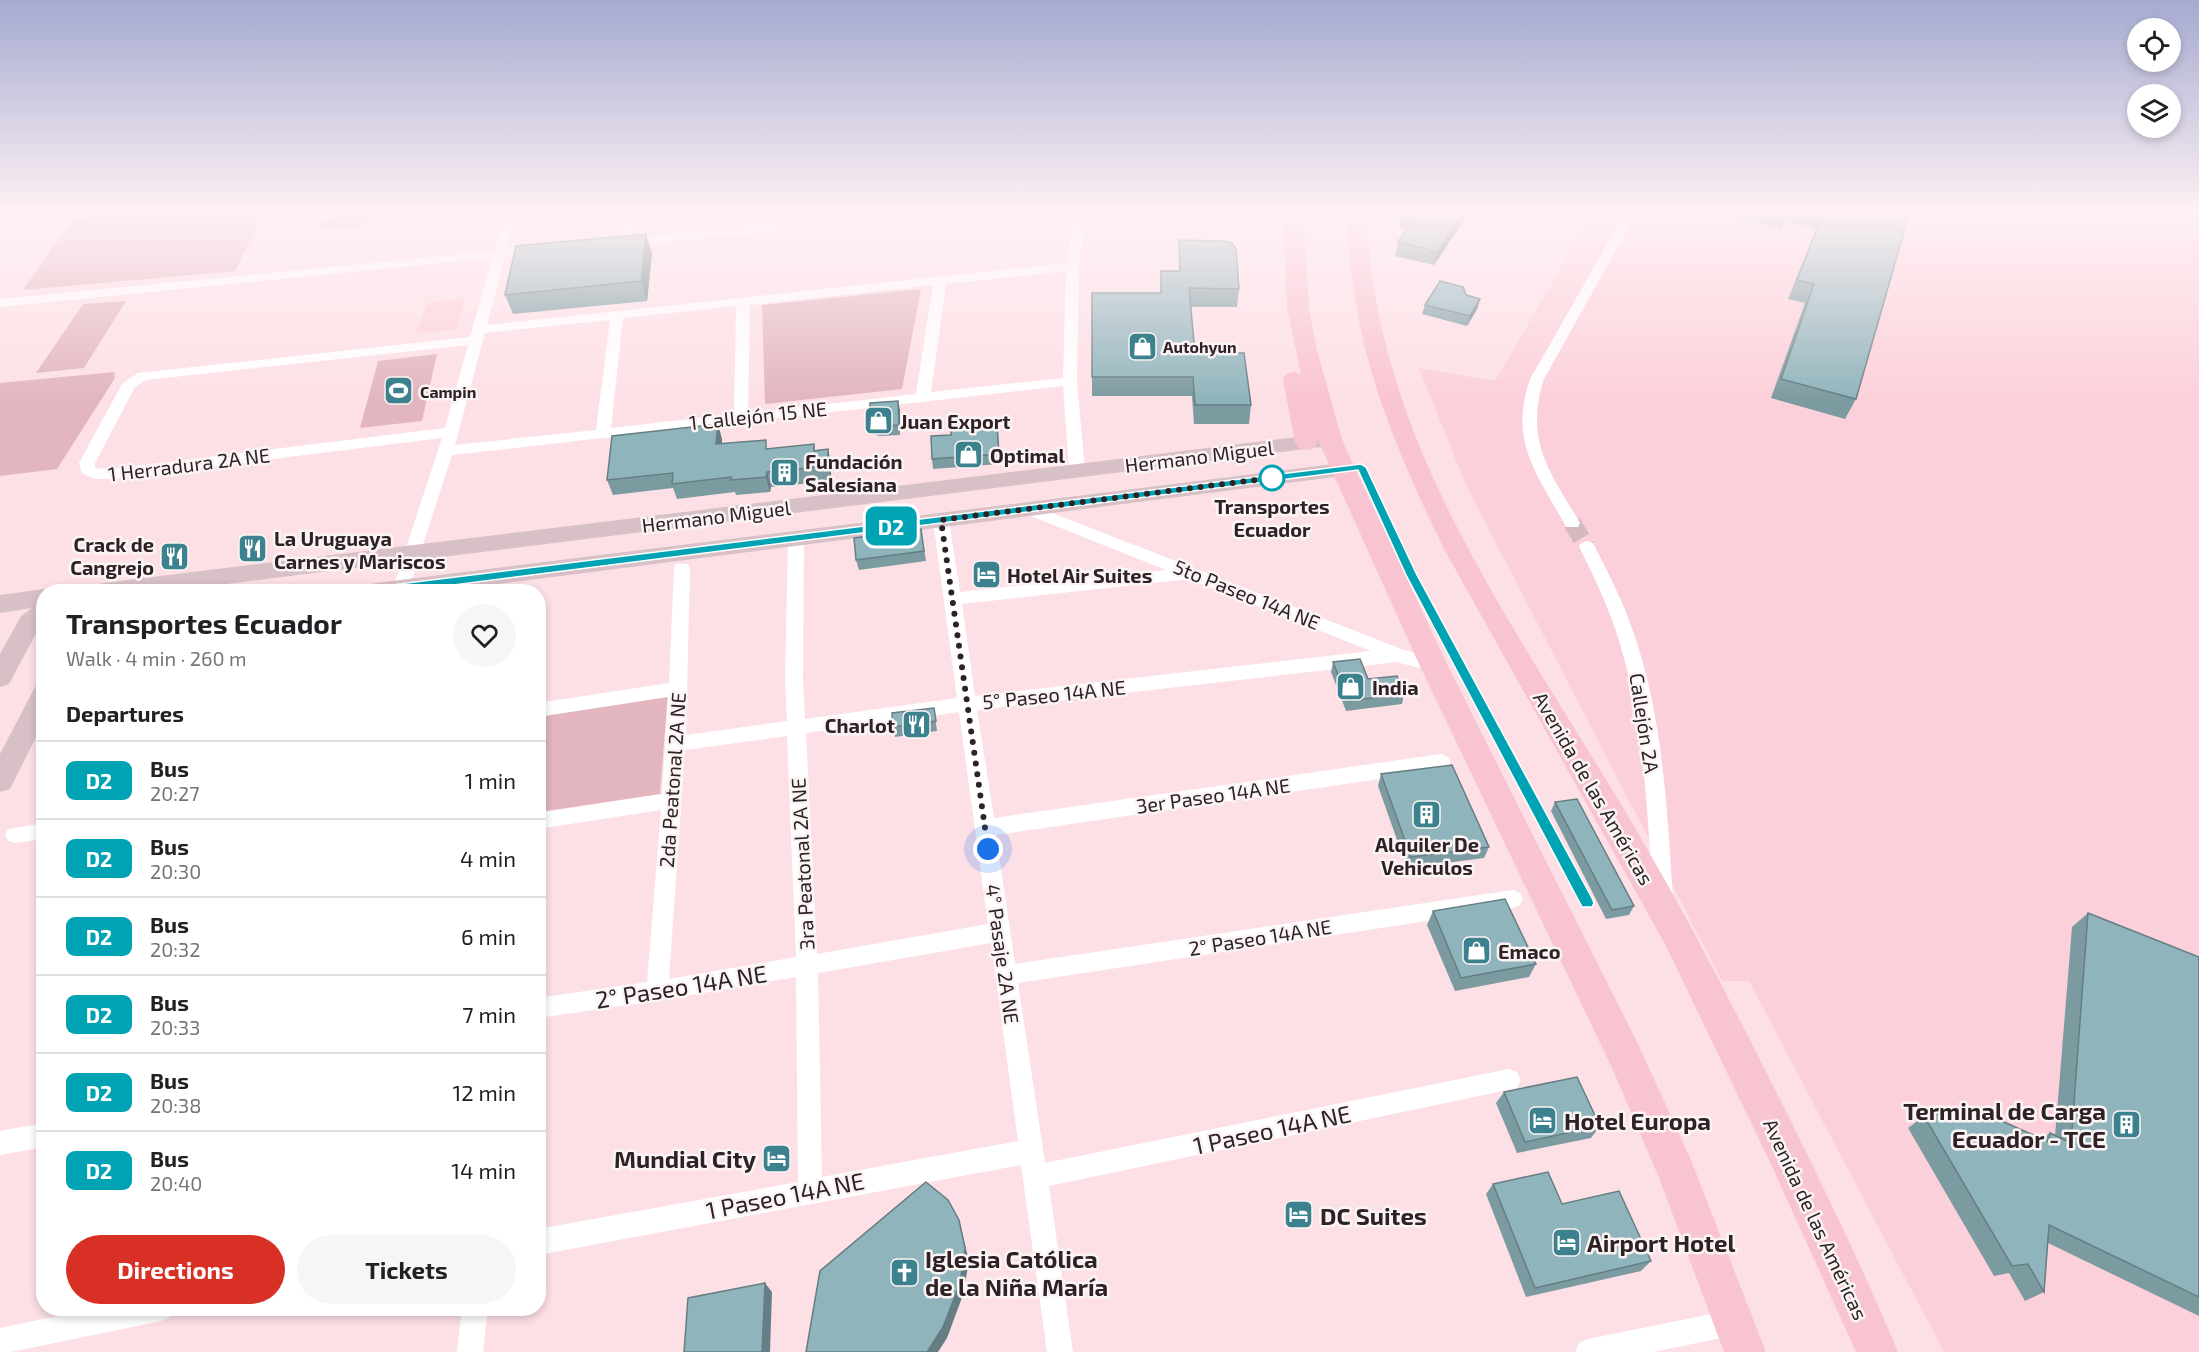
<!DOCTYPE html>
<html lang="en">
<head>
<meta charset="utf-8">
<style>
	body { margin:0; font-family:"Exo 2",sans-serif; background:#f6f6f6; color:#202124; height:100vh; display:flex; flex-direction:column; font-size:22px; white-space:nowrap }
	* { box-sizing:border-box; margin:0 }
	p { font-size:20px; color:#757577 }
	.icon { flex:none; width:33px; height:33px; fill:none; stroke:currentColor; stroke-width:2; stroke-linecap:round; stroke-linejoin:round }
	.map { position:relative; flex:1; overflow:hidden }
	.side { position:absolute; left:36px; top:584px; width:510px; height:732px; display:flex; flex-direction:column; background:#fff; border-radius:24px; box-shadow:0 3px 9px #0003 }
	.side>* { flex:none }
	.badge { padding:0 12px; border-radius:9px; font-size:21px; line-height:39px }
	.tools { position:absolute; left:2127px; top:18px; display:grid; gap:12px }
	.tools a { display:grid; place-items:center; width:54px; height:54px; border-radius:50%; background:#fff; box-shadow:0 3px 9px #0003; font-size:30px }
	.you { position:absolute; width:30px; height:30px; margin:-15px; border:4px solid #fff; border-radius:50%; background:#1a73e8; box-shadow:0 0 0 9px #1a73e833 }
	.map>.badge { position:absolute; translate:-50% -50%; box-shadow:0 0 0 3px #fff }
	h2 { padding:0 30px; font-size:22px; line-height:54px }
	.round { display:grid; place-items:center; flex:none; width:63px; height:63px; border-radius:32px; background:#f6f6f6 }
	.head { display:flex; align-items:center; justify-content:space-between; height:102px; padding:0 30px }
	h1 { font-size:28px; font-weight:700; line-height:45px }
	.primary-button { display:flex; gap:12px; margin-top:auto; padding:12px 30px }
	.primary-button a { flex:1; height:69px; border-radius:36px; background:#d93025; color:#fff; font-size:24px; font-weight:700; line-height:69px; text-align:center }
	.primary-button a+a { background:#f6f6f6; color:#202124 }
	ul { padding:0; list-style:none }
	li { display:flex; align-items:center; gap:18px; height:78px; padding:0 30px; border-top:2px solid #e0e0e0 }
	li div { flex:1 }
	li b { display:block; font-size:22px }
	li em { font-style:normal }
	li .badge { min-width:66px; font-weight:700; text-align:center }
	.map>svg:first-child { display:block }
</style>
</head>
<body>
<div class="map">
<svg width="2199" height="1352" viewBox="0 0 2199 1352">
	<rect width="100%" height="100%" fill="#fde0e6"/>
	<g fill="#fcd0da">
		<polygon points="1597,211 2199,211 2199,1352 1944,1352 1749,981 1722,981 1465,483 1419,368 1495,381 1563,264"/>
		<polygon points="465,299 456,330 416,333 427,303"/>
	</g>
	<g fill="#e2b5bf">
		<polygon points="163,211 265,211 235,271 23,290 74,218"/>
		<polygon points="761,211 855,211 856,216 761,224"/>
		<polygon points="377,213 373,225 317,230 322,218"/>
		<polygon points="921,289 902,389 765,404 762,305"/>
		<polygon points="126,301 84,368 36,373 83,304"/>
		<polygon points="437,354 422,421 360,428 378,361"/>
		<polygon points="114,372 115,378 57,469 0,476 0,383"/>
		<polygon points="668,691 660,794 539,812 539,710"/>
	</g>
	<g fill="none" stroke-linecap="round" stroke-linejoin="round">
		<polyline stroke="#d4babf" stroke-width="18" stroke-dasharray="18 9" stroke-linecap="butt" points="1572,523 1587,547"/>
		<g fill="#fff" fill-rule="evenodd">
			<polygon points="55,211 96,211 90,215 0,224 0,216"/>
			<path d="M505 211H517L507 249 539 246 545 250 539 254 505 257 487 325 1067 263 1074 211H1086L1079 266 1077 381 1085 471 1077 476 1069 471 1063 386 452 455 409 588 408 591H394L393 588 442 438 111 479H95L82 473 79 463 122 384 138 373 470 337 492 258 0 307V299L494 251ZM1066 271 1063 378 931 392 946 284ZM933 285 916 394 748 413 750 305ZM736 306 734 414 611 428 623 318ZM610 320 596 430 455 445 485 333ZM468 345 445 428 111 469 95 468V463L135 387 146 380Z"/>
			<polygon points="624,211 636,211 634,237 742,227 743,211 755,211 754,226 910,211 953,211 947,215 623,246 617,242 622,239"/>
			<polygon points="1112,211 1173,211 1274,217 1280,221 1274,225 1118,215"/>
			<path d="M1626 211H1638L1544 379C1524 441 1550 472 1580 523L1578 527H1566L1564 523C1535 471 1509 440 1530 379Z"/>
			<path d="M1029 504 1404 650 1438 657 1441 662 1438 667C1424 671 1411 666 1397 662L977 710 994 818 1441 754 1448 757 1451 762 1448 767 1441 770 996 835 1015 964 1513 890 1520 893 1523 899 1520 905 1513 908 1018 983 1045 1163 1509 1069 1517 1072 1521 1080 1517 1088 1049 1186 1073 1352H1047L1021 1165 538 1255V1229L798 1182 796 977 657 1001 538 1018V998L647 982 661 810 538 829V813L662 794 668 697 538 717V703L669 683 674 568 676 564H688L690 568 686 735 787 721 785 680 788 538 790 534H802L804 538 803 680 805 719 957 698 933 520 935 516H947L949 520 960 592 1166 570 1023 513 1021 509 1023 505ZM1189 579 1371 651 975 696 962 604ZM959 712 988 924 817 954 806 733ZM787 736 796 957 669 979 685 750ZM991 943 1018 1141 822 1177 818 973Z"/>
			<path d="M1587 541 1593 543 1595 547C1609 574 1623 602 1633 631 1663 716 1667 809 1673 898L1670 904 1663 907 1656 904 1653 898C1647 809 1644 716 1616 631 1606 602 1593 574 1579 547L1581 543Z"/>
			<polygon points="44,823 44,839 15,843 8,841 5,835 8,829"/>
			<polygon points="44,1123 44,1147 0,1155 0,1131"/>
			<polygon points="97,1308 174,1308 170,1317 161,1321 11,1352 0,1352 0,1328"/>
			<polygon points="462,1308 488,1308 483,1352 457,1352"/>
			<polygon points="1736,1309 1745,1313 1749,1322 1745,1331 1736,1335 1653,1352 1575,1352 1579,1343 1588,1339"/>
		</g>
		<g fill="#d8c1c6" fill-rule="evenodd">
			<polygon points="1330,433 1337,435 1341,440 1337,445 171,591 91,591 95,585 103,583"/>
			<polygon points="1342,463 1350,465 1353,470 1350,475 443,591 364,591 368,585 376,583"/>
			<polygon points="44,589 49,591 44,591 44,625 39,628 9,684 0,687 0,654 21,616 32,608 0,613 0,595"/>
			<polygon points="44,684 44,721 10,789 0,792 0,754 35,687"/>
		</g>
		<g fill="#f9c4d1" fill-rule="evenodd">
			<polygon points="1283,211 1303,211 1309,308 1317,350 1342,440 1446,662 1638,1044 1691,1160 1766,1352 1724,1352 1659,1178 1612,1068 1418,662 1318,440 1315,448 1307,450 1299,448 1295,443 1283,379 1286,374 1294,372 1301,374 1287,308"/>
			<path d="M1346 211H1365C1369 258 1375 303 1387 349 1431 523 1556 690 1645 845 1696 933 1742 1024 1788 1115 1826 1193 1865 1272 1898 1352H1856L1769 1160 1666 946 1444 549C1413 485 1384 421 1366 352 1354 306 1349 258 1346 211Z"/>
		</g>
	</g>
	<g fill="#7c9ba1">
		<polygon points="1399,211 1470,211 1434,265 1395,256 1398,242 1406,230 1399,227"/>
		<polygon points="1706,211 1910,211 1856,399 1845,419 1771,398 1805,303 1788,299 1816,229 1785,222 1781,229"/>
		<polygon points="1179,240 1239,289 1237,307 1191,307 1195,353 1251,405 1249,424 1194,424 1192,396 1092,396 1092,293 1160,293 1179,271"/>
		<polygon points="652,253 647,301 513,314 505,295"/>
		<polygon points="1480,299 1477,309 1467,326 1422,314 1425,305"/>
		<polygon points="898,401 900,411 900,435 880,436 872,434 870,424"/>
		<polygon points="997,424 1000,464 933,469 932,459 951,435"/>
		<polygon points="722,439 722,443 768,449 814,444 815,450 828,449 831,464 831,481 771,487 770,492 736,495 735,492 677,499 673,488 613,495 607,480"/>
		<polygon points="921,529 926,561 859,570 856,560"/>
		<polygon points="1333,662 1368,679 1404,694 1402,704 1346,711 1331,672"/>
		<polygon points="934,708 937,731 895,737 893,727"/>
		<polygon points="1381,774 1489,847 1484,858 1407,868 1378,786"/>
		<polygon points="1555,802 1634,906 1629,915 1606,919 1551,811"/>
		<polygon points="1433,911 1536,964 1529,977 1455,991 1427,925"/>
		<polygon points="2088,913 2199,957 2199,1316 2048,1243 2044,1292 2025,1301 2009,1273 1994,1276 1908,1128 1924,1116 2041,1139 2050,1133 2055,1136 2072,927"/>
		<polygon points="1504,1092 1600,1126 1591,1138 1517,1153 1496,1103"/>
		<polygon points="1493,1184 1562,1204 1651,1261 1641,1271 1526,1297 1486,1194"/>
	</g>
	<g fill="#657e83">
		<polygon points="1464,211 1470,211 1434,265 1437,252"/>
		<polygon points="646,234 652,253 647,301 641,281"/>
		<polygon points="1480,299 1477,309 1467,326 1470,316"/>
		<polygon points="898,401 900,411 900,435 899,425"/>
		<polygon points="718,424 722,439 721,459 716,444"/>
		<polygon points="828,449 831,464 831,481 828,466"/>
		<polygon points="767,472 771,487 770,492 766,477"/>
		<polygon points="959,1220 969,1261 963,1295 947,1338 938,1352 927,1352"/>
		<polygon points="765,1283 772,1292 770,1352 762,1352"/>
	</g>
	<g fill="#90b4bb" stroke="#657e83" stroke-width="1.5">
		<polygon points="1401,211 1464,211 1437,252 1398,242 1414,218 1401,214"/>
		<polygon points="1824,211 1910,211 1856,399 1781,379 1814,284 1797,280"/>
		<polygon points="646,234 641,281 505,295 516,246"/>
		<polygon points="1179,240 1224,241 1232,243 1236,249 1239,289 1189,288 1195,353 1244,353 1251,405 1195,405 1193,377 1092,377 1092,293 1161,293 1161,271 1180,271"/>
		<polygon points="1440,281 1463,287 1466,295 1480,299 1470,316 1425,305"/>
		<polygon points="898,401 899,425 878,426 870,424 870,403"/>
		<polygon points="718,424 716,444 766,440 766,449 814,444 814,451 828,449 828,466 767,472 766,477 731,480 731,477 672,484 673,473 607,480 612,436"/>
		<polygon points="997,424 999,454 932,459 931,436 951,435 951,427"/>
		<polygon points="921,529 924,551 856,560 854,538"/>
		<polygon points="1360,659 1368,679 1397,676 1404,694 1348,701 1333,662"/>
		<polygon points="934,708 936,721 893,727 892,713"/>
		<polygon points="1452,765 1489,847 1411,857 1381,774"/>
		<polygon points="1577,799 1634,906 1612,910 1555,802"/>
		<polygon points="1505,899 1536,964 1461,978 1433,911"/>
		<polygon points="2088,913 2199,957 2199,1297 2049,1225 2044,1292 2028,1264 2012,1266 1924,1116 1975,1109 2049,1142 2050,1133 2071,1143"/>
		<polygon points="1577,1077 1600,1126 1525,1142 1504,1092"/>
		<polygon points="1548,1172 1562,1204 1619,1191 1651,1261 1535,1288 1493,1184"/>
		<polygon points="926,1182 948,1200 959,1220 965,1248 960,1283 943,1327 927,1352 806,1352 820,1271"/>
		<polygon points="765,1283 762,1352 684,1352 688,1298"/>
	</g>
	<linearGradient id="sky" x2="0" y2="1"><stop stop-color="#a5aad0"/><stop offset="0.53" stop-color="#fef1f4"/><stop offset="1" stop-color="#fef1f4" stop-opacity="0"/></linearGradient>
	<rect width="2199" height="400" fill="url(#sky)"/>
	<polygon fill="#00a3b4" stroke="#fff" stroke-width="1.5" points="1361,464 1366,467 1417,575 1592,898 1594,903 1592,907 1582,907 1406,575 1358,470 375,595 370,591 375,587"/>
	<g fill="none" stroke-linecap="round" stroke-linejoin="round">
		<polyline stroke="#2e2224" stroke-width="6" stroke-dasharray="0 10.8" points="988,849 941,520 1279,477 1272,478"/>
	</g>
	<defs>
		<symbol id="shop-square" viewBox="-11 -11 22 22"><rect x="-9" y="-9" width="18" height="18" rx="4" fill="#3c828e" stroke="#fbf4f5"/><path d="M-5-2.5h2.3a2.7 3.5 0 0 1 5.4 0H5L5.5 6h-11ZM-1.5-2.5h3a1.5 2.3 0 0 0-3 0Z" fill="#fff"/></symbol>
		<symbol id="stadium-square" viewBox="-11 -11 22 22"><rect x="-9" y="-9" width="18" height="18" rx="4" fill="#3c828e" stroke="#fbf4f5"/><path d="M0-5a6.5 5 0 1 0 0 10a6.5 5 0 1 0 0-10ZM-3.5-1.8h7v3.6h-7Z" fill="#fff"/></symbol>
		<symbol id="building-square" viewBox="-11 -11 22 22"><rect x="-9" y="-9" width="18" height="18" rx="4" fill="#3c828e" stroke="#fbf4f5"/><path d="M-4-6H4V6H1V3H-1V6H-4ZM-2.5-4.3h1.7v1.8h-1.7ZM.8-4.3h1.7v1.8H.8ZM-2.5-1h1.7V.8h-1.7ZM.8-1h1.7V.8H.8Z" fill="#fff"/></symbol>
		<symbol id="restaurant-square" viewBox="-11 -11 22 22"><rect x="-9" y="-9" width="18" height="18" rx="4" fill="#3c828e" stroke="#fbf4f5"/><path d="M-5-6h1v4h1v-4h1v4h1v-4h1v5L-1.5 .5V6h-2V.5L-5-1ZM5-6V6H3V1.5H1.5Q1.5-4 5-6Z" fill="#fff"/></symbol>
		<symbol id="hotel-square" viewBox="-11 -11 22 22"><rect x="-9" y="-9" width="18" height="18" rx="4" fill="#3c828e" stroke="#fbf4f5"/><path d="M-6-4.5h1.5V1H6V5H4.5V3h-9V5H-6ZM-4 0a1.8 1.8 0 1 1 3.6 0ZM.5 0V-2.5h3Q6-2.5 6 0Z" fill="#fff"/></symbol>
		<symbol id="church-square" viewBox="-11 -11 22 22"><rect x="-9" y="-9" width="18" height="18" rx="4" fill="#3c828e" stroke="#fbf4f5"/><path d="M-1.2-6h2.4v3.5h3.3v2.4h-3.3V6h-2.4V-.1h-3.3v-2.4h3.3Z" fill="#fff"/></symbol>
	</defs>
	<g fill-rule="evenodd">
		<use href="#shop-square" x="1126" y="330" width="33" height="33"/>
		<use href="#stadium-square" x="382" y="374" width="33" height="33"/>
		<use href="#shop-square" x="862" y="404" width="33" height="33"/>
		<use href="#shop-square" x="952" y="438" width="33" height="33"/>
		<use href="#building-square" x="768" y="456" width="33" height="33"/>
		<use href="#restaurant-square" x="236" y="532" width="33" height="33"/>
		<use href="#restaurant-square" x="158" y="540" width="33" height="33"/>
		<use href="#hotel-square" x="970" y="558" width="33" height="33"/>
		<use href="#shop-square" x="1334" y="670" width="33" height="33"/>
		<use href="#restaurant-square" x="900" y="708" width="33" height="33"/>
		<use href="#building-square" x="1410" y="798" width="33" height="33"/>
		<use href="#shop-square" x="1460" y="934" width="33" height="33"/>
		<use href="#hotel-square" x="1526" y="1104" width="33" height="33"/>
		<use href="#building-square" x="2110" y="1108" width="33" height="33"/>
		<use href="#hotel-square" x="760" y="1142" width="33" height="33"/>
		<use href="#hotel-square" x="1282" y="1198" width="33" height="33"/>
		<use href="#hotel-square" x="1550" y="1226" width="33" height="33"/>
		<use href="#church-square" x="888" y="1256" width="33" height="33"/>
	</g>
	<circle fill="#fff" stroke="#00a3b4" stroke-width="3" cx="1272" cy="478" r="12"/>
	<g text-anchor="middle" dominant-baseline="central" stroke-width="5" stroke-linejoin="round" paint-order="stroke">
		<g font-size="16" font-weight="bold" fill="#2e2224" stroke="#fbf4f5" text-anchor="start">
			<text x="1163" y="346">Autohyun</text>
			<text x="420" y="391">Campin</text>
		</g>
		<g font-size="20" fill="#2e2224" stroke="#fbf4f5">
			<text transform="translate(758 415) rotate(-6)">1 Callejón 15 NE</text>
			<text transform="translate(1199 456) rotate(-7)">Hermano Miguel</text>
			<text transform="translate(189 464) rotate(-7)">1 Herradura 2A NE</text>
			<text transform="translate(716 516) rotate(-7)">Hermano Miguel</text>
			<text transform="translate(1247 594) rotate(22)">5to Paseo 14A NE</text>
			<text transform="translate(1054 694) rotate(-6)">5° Paseo 14A NE</text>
			<text transform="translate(1645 723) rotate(81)">Callejón 2A</text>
			<text transform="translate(672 780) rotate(-86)">2da Peatonal 2A NE</text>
			<text transform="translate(1594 788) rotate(60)">Avenida de las Américas</text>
			<text transform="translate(1213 795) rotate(-8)">3er Paseo 14A NE</text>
			<text transform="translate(802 864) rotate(-93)">3ra Peatonal 2A NE</text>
			<text transform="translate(1260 937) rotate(-9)">2° Paseo 14A NE</text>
			<text transform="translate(1003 954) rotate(82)">4° Pasaje 2A NE</text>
			<text transform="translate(1816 1219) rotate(65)">Avenida de las Américas</text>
		</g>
		<g font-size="20" font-weight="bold" fill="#2e2224" stroke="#fbf4f5" text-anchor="start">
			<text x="900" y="421">Juan Export</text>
			<text x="990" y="455">Optimal</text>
			<text x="805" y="461">Fundación<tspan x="805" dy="23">Salesiana</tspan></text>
			<text x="274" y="538">La Uruguaya<tspan x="274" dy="23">Carnes y Mariscos</tspan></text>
			<text x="154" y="544" text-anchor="end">Crack de<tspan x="154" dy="23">Cangrejo</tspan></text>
			<text x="1007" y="575">Hotel Air Suites</text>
			<text x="1372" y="687">India</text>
			<text x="895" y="725" text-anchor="end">Charlot</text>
			<text x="1427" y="844" text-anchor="middle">Alquiler De<tspan x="1427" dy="23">Vehiculos</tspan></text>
			<text x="1498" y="951">Emaco</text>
		</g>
		<g font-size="20" font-weight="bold" fill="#2e2224" stroke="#fbf4f5">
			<text x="1272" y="506">Transportes<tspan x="1272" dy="23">Ecuador</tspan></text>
		</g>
		<g font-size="24" fill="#2e2224" stroke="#fbf4f5">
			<text transform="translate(681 986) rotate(-9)">2° Paseo 14A NE</text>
			<text transform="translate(1272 1129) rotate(-12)">1 Paseo 14A NE</text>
			<text transform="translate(785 1195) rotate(-11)">1 Paseo 14A NE</text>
		</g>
		<g font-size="24" font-weight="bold" fill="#2e2224" stroke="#fbf4f5" text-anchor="start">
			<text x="2106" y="1110" text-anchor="end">Terminal de Carga<tspan x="2106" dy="28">Ecuador - TCE</tspan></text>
			<text x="1564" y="1120">Hotel Europa</text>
			<text x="756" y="1158" text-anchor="end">Mundial City</text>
			<text x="1320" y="1215">DC Suites</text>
			<text x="1587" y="1242">Airport Hotel</text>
			<text x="925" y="1258">Iglesia Católica<tspan x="925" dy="28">de la Niña María</tspan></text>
		</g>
	</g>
</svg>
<div class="tools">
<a><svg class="icon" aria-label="locate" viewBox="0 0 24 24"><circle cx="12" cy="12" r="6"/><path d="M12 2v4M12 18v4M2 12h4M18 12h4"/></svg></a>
<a><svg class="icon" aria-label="layers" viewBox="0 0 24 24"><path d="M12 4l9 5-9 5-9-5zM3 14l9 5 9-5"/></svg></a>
</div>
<div class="you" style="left:988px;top:849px"></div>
<b class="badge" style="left:891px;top:526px;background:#00a3b4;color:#fff">D2</b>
<section class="side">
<div class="head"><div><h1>Transportes Ecuador</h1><p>Walk · 4 min · 260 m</p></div><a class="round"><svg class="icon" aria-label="heart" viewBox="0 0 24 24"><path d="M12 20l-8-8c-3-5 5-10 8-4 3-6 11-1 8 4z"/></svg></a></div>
<h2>Departures</h2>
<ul>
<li><span class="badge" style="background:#00a3b4;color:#fff">D2</span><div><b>Bus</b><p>20:27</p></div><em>1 min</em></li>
<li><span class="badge" style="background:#00a3b4;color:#fff">D2</span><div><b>Bus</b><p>20:30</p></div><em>4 min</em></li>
<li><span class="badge" style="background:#00a3b4;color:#fff">D2</span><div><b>Bus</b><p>20:32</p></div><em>6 min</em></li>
<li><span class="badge" style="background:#00a3b4;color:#fff">D2</span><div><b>Bus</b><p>20:33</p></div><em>7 min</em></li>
<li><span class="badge" style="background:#00a3b4;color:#fff">D2</span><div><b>Bus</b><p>20:38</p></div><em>12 min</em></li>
<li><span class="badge" style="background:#00a3b4;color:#fff">D2</span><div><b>Bus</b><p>20:40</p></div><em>14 min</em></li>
</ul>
<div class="primary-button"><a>Directions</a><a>Tickets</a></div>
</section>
</div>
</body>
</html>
